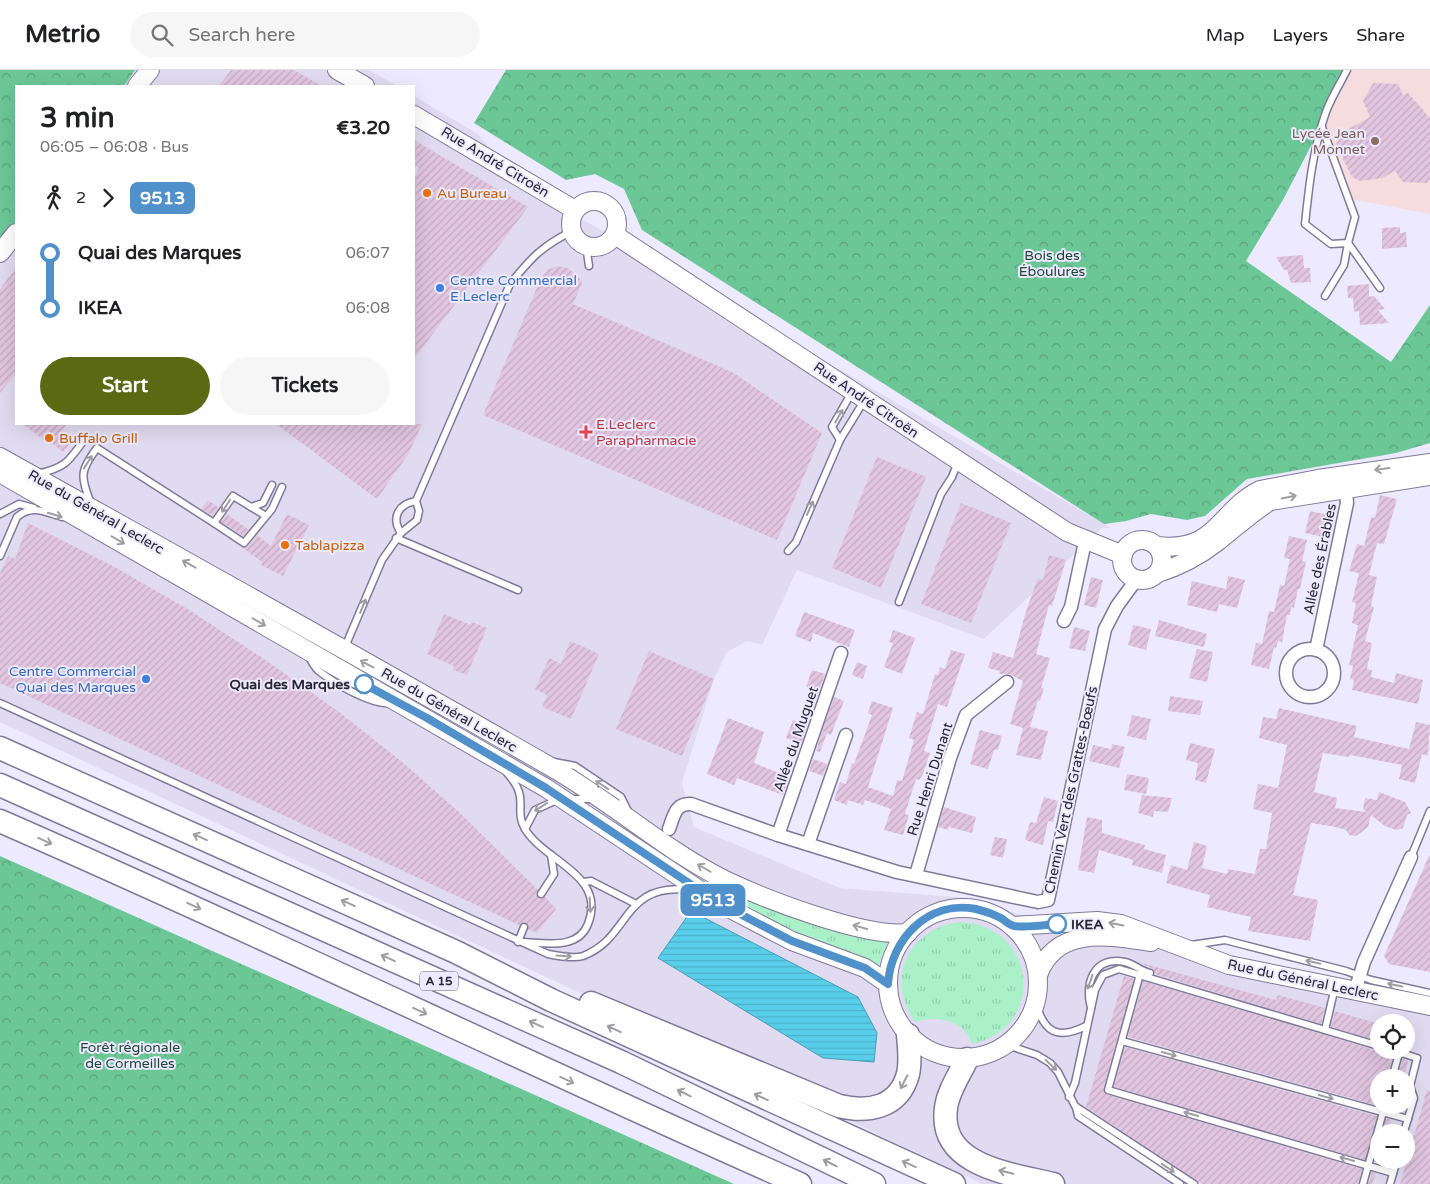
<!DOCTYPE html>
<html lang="en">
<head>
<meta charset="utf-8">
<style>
	body { margin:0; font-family:"Varela Round",sans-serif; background:#f6f6f6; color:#202124; height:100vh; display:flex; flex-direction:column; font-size:19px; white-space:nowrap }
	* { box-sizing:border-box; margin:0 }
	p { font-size:16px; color:#757577 }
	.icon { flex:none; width:28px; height:28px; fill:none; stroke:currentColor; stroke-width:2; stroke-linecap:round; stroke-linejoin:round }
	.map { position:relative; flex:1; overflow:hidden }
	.side { position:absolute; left:15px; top:15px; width:400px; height:340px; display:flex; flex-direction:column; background:#fff; border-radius:0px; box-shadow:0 5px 20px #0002 }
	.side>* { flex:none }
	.badge { padding:0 10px; border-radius:8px; font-size:18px; line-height:32px }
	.controls { position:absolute; left:1370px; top:944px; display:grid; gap:10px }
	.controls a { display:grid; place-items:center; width:45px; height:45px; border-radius:50%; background:#fff; box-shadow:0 5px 20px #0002; font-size:25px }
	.map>.badge { position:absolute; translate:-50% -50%; box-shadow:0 0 0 2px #fff }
	.legs { display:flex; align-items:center; gap:8px; height:55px; padding:0 25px; font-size:16px }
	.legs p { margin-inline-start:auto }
	.head { display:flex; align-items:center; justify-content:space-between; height:85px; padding:0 25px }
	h1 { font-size:28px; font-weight:700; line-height:38px }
	.button { display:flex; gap:10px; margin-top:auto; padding:10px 25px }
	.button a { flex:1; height:58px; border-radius:30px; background:#5b6912; color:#fff; font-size:20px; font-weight:700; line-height:58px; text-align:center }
	.button a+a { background:#f6f6f6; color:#202124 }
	ul { padding:0 25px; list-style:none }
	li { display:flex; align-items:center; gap:18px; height:55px; font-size:19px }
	li i { display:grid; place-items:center; width:8px; height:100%; margin:0 6px; background:currentColor }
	li i::after { content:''; width:12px; height:12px; margin:-6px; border:4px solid; border-radius:50%; background:#fff }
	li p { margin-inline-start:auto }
	li:first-child i { background:linear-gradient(#0000 50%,currentColor 0) }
	li:last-child i { background:linear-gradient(currentColor 50%,#0000 0) }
	header { display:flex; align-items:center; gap:30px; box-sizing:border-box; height:70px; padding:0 25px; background:#fff; border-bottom:1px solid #e0e0e0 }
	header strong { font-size:24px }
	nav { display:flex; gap:28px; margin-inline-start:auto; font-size:18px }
	.search { width:350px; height:45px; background:#f6f6f6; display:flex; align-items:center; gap:12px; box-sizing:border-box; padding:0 18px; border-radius:28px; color:#757577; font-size:19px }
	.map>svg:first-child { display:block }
</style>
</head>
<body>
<header>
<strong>Metrio</strong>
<div class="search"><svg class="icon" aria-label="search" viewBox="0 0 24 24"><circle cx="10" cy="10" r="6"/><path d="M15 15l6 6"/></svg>Search here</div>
<nav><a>Map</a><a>Layers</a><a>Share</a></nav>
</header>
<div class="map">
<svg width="1430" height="1114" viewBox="0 0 1430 1114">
	<defs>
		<pattern id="grass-tufts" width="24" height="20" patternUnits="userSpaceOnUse" patternTransform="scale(1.25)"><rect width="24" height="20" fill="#aaf0c9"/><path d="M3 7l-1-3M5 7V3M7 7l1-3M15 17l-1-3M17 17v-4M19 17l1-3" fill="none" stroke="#92cead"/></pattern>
		<pattern id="forest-crowns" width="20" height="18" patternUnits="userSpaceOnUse" patternTransform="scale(1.25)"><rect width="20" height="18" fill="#6cc797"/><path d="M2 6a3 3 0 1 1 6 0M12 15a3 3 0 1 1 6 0" fill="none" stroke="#59a17c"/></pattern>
		<pattern id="water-rules" width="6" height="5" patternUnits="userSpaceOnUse" patternTransform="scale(1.25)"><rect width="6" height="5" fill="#58ceeb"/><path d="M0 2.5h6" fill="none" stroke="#4db1ca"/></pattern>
		<pattern id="building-hatch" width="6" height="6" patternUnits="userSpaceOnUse" patternTransform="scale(1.25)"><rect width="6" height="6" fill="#e2c6e0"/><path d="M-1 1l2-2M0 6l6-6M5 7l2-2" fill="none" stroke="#c2aac1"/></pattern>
	</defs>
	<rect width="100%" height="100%" fill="#edeaff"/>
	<g fill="#e1dbf1" fill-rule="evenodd">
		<polygon points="135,0 369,0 397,16 124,16"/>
		<path d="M414 26 478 64 517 111 1111 458H1102L984 569 797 500 762 575 747 571 727 582 714 609 682 713 694 757 840 818 968 828 1018 844 1430 930V1114H982L668 964 0 652V170L16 151V354H414ZM1379 952H1406V980H1379ZM1379 1008H1406V1035H1379ZM1379 1062H1406V1090H1379Z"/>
	</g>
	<polygon fill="#f6dcdf" points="1343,0 1430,0 1430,144 1344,128 1327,74 1315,68"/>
	<g fill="url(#grass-tufts)">
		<polygon points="721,822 748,828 888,870 878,897 798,865 719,826"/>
		<path d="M959 852C1037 854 1048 958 972 974 965 950 936 945 915 952 885 909 908 859 959 852Z"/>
	</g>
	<g fill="url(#forest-crowns)">
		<polygon points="0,0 135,0 124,16 16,16 16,151 0,170"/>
		<polygon points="506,0 1343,0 1315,68 1284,128 1246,191 1391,292 1430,235 1430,373 1396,383 1247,409 1205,446 1187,450 1151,444 1126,451 1104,454 642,160 624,119 595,104 566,110 474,53"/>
		<polygon points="0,786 734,1114 0,1114"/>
	</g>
	<polygon fill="url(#water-rules)" stroke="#4a9cb4" points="691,841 858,927 877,963 874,992 823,988 658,888"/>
	<g fill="url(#building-hatch)">
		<polygon points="231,0 294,0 322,16 219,16"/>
		<polygon points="1373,13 1398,14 1403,25 1408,23 1430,48 1430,109 1427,113 1403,112 1395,101 1382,108 1360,111 1352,107 1336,74 1345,61 1370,47 1363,31"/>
		<polygon points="414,70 528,137 414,289 414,108 419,98 414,95"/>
		<polygon points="1400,157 1400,163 1406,162 1407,177 1382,179 1382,158"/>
		<polygon points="1303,185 1304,198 1310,198 1311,212 1291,213 1287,200 1284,200 1276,187"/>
		<polygon points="558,196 568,198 580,209 582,213 573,234 732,302 822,363 777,470 483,345 541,208 547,200"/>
		<polygon points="16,198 16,303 0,323 0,219"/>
		<polygon points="1369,214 1369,227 1374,226 1385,239 1378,240 1389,253 1360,255 1359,241 1354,242 1353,228 1348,228 1347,216"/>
		<polygon points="23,354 67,354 61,362 72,371 63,382 52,373 50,375"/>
		<polygon points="276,354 422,354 409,383 377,429"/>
		<polygon points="877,387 926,407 881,518 832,498"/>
		<polygon points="1380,425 1397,429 1384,474 1377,473 1369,505 1377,507 1371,536 1374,537 1365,571 1372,573 1367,599 1372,600 1371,607 1394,613 1396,603 1423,610 1418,634 1352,620 1354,610 1350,609 1353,596 1349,595 1358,555 1352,553 1356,533 1352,532 1359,503 1349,501 1357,474 1364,476 1371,447 1375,448"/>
		<polygon points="208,430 219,438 213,446 201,439"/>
		<polygon points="961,433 1011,453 971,553 921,534"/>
		<polygon points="1310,441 1329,445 1324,467 1305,463"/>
		<polygon points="227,444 249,460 243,466 221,452"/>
		<polygon points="287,444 309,455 283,506 261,495 262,492 243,478 248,476 257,465 271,476"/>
		<polygon points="28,453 111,495 186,538 261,587 339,642 401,691 459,742 538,820 538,828 545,827 556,839 537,863 528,859 526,853 519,855 0,613 0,503 8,486 15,489"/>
		<polygon points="1289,466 1307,470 1302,491 1306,492 1300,519 1298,519 1294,538 1291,537 1290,545 1287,545 1282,572 1278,571 1276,578 1274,577 1269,599 1251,595 1256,573 1262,574 1269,541 1274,542 1280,515 1284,516 1290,489 1284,488"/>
		<polygon points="1049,485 1066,490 1052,536 1049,535 1036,584 1050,588 1041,618 1044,618 1040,631 1038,630 1030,657 1048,661 1041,690 1016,685 1023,658 1010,654 1023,611 1009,604 999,604 1000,601 988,598 993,582 1013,588 1026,541 1038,508 1043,510"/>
		<polygon points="1228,506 1245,510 1237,538 1219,534 1217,542 1187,535 1192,511 1226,519"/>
		<polygon points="1091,507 1103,510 1096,538 1084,535"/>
		<polygon points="804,542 855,560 849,577 813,563 811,572 795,566"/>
		<polygon points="444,544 471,555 472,552 487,558 467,605 453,600 454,596 427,584"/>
		<polygon points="1159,550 1207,564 1204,577 1155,566"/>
		<polygon points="1133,555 1151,559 1146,580 1128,575"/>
		<polygon points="1074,557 1090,561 1085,581 1069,578"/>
		<polygon points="893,560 915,568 902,604 884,597 893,573 889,572"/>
		<polygon points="570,571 599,584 571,649 542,637 547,625 535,619 549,588 561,594"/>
		<polygon points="1197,579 1213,582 1207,612 1189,608"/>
		<polygon points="951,580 965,584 947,637 938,634 924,681 930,683 923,704 919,710 916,709 905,744 909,745 903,765 884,760 891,739 865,730 863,735 848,730 847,735 834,730 840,712 846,714 852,693 854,694 872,645 868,643 872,631 893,638 868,717 893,726 897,710 902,711 914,670 909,668 917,642 923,644 935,604 938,605 940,597 945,599"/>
		<polygon points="649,581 714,609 682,686 616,659"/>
		<polygon points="857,592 867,596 863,609 852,605"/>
		<polygon points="812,600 825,604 819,622 806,617"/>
		<polygon points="1170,626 1203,631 1200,645 1168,641"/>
		<polygon points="834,627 844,631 831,665 827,663 820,682 816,681 822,662 827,663 822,661"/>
		<polygon points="1279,638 1357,656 1354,667 1409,679 1416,652 1430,655 1428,686 1422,684 1415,713 1399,709 1402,695 1350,685 1349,687 1323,683 1314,722 1337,728 1335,738 1367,742 1363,739 1365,728 1377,730 1379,722 1405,732 1411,743 1407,745 1403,758 1396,760 1385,756 1371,745 1368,757 1356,766 1349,765 1346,760 1336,757 1311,753 1293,825 1318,830 1310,871 1248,861 1251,847 1207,837 1210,825 1166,813 1171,795 1187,800 1194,772 1207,776 1202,798 1227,804 1228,799 1255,804 1260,779 1266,779 1272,743 1253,739 1258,714 1278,718 1287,675 1259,668 1263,647 1276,649"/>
		<polygon points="1132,645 1151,649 1146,670 1127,666"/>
		<polygon points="728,648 764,662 754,693 789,707 783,725 737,708 734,715 707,704"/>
		<polygon points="793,650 807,656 801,675 786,668"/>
		<polygon points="980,660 1002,666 998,680 994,680 988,699 970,694"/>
		<polygon points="1190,673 1215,679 1206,713 1195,710 1198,693 1186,690"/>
		<polygon points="1112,674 1125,677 1119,698 1089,691 1093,675 1111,679"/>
		<polygon points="813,689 827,694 823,706 809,701"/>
		<polygon points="1127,704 1149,708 1146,724 1124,720"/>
		<polygon points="1142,725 1172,728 1168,742 1154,741 1153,747 1138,743"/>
		<polygon points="1044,727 1058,731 1053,752 1048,751 1043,775 1025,770 1030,752 1036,753"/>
		<polygon points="944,737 976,747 972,763 949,757 948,760 938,757"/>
		<polygon points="1087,747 1102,750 1102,763 1145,775 1144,779 1166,785 1162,803 1132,795 1133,790 1099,780 1094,803 1078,800"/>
		<polygon points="995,767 1007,769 1003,788 990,785"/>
		<polygon points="1430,784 1430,902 1389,894 1384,886"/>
		<polygon points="1138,892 1276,930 1278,925 1325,938 1321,954 1155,904 1153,899"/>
		<polygon points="1124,906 1134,909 1103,1019 1105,1024 1362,1099 1358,1114 1202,1114 1086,1037"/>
		<polygon points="1143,911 1378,981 1387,980 1393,986 1387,1008 1379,1008 1380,1036 1128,967"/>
		<polygon points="1335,941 1379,954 1379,971 1331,957"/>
		<polygon points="1125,977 1377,1046 1365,1090 1114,1017"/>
		<polygon points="1403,989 1408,991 1404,1008 1397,1008"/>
		<polygon points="1427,1020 1430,1021 1430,1114 1400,1114"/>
		<polygon points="1386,1048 1391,1050 1388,1062 1383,1062"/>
		<polygon points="1372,1102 1376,1103 1372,1114 1368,1114"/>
	</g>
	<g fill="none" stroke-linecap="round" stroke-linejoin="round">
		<defs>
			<g id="lane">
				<path d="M1322 57 1355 147 1348 173 1331 174 1305 154C1309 116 1313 78 1326 42 1331 28 1340 14 1347 0"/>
				<polyline points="1348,173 1380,218"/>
				<polyline points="586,175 589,196"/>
				<polyline points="1325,226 1344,195 1348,173"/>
				<polyline points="840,370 832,357 852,322"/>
				<path d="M37 404C64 398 68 393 84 370"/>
				<path d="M91 434C81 406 79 402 97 378L214 453 233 426 251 437 263 433 272 415"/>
				<polyline points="251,437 266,446"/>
				<polyline points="0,444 19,434 34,438"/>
				<polyline points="214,453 244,473 272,439 282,417"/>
				<path d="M401 463C391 448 398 434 416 431"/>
				<polyline points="396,468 518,520"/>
				<polyline points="788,481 796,472 840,370 864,331"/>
				<path d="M0 486 17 447C32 434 45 442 62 447"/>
				<polyline points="899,532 941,424 952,407 958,392"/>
				<path d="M345 577 382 490 401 463 417 450 419 441 416 431 510 214C532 187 541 177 572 161"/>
				<path d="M309 587C312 592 315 599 320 602 336 614 371 635 390 633"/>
				<path d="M0 633 548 884C558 886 573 889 583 886 631 868 621 812 690 820"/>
				<polyline points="554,692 575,696 621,727 628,741"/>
				<path d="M507 703C531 729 513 738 525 759 545 792 607 805 588 854 578 880 546 873 523 872"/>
				<polyline points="570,729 592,729"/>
				<polyline points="525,759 535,740 557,730"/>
				<polyline points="1411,787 1430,741"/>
				<polyline points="584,812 591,811 636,834"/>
				<polyline points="541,824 554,804 551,785"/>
				<polyline points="518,872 524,857"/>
				<polyline points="1191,875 1225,870 1346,901 1371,910 1430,923"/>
				<polyline points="1140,904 1108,1020 1393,1103"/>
				<path d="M1036 933C1044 963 1058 970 1086 956"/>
				<path d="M1091 938C1084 914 1094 885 1125 892 1134 894 1141 901 1150 903"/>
				<polyline points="1325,960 1335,917"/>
				<polyline points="1122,971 1408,1049"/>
				<polyline points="1007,975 1037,985 1050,993 1058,1002 1075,1036 1194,1114"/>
				<polyline points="1392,980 1417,988 1410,1016 1414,1028 1404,1062"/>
				<polyline points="1392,1008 1400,980"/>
				<polyline points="1069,1027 1075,1013 1095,920 1103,905 1119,899 1379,976"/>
				<polyline points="1076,1037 1078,1046 1180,1114"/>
				<polyline points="1363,1114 1385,1035"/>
				<polyline points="1390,1114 1397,1090"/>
			</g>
			<g id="street">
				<polyline points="1064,551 1071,537 1085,472"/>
				<circle cx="1310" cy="603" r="24"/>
				<polyline points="1316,580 1347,433 1345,411"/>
				<path d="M669 759C674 746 675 733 691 734L778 765 897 802 1038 832 1048 830 1105 559 1117 536 1136 510"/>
				<polyline points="778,765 841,583"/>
				<polyline points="808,774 846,665"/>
				<polyline points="916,805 950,688 966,645 1007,612"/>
				<polyline points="1355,921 1364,892 1411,787"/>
			</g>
			<g id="secondary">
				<polyline points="337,0 365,16"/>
				<polyline points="137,16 150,0"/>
				<polyline points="414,45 575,140"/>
				<circle cx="594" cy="154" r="23"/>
				<polyline points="615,165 1067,462 1123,485"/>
				<polyline points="0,183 16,163"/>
				<path d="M0 387C184 490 368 592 551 697 611 731 663 779 725 810 765 829 865 868 908 863"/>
				<polyline points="0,403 546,718 719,833 792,871 865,898 888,914"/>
				<circle cx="1142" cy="490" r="20"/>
				<path d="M1157 476C1217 483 1219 440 1260 420L1318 409 1430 393"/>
				<path d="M1158 503C1180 496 1199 486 1217 472 1235 458 1251 443 1270 431L1430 406"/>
				<circle cx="963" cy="913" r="75"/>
				<polyline points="1012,856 1097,851 1121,854 1229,895 1430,936"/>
				<path d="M1038 905C1056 855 1109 866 1151 872"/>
			</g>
			<g id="highway">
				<polyline points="0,678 456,882 551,930 954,1114"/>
				<polyline points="0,715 621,992 874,1114"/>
				<path d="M0 751C269 868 532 996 800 1114"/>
				<path d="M591 933 839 1036C868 1043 899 1038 908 1004 911 991 909 977 908 965"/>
				<path d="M967 989C960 1004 948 1021 946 1038 938 1097 1013 1104 1053 1114"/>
			</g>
		</defs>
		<use href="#lane" stroke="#7e7998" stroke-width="9"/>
		<use href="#street" stroke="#7e7998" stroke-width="15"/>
		<use href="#secondary" stroke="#7e7998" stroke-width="20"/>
		<use href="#highway" stroke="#7e7998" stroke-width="25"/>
		<use href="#lane" stroke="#fff" stroke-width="6"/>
		<use href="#street" stroke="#fff" stroke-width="12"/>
		<use href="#secondary" stroke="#fff" stroke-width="18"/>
		<use href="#highway" stroke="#fff" stroke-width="22"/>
	</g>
	<defs><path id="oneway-shaft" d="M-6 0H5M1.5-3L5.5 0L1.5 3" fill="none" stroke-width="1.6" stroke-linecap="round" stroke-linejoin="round" transform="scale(1.25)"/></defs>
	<g stroke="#9e9da3">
		<use href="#oneway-shaft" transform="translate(839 346) rotate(-60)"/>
		<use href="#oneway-shaft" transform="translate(88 392) rotate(-58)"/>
		<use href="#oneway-shaft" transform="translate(1382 399) rotate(172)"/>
		<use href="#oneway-shaft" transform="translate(1289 427) rotate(-11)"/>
		<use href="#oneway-shaft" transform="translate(226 436) rotate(124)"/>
		<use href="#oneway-shaft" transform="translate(810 438) rotate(-66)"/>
		<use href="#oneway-shaft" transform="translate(55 445) rotate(17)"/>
		<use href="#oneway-shaft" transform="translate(118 470) rotate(30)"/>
		<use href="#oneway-shaft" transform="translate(189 494) rotate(-151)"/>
		<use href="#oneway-shaft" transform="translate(363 536) rotate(-67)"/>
		<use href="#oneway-shaft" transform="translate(259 552) rotate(30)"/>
		<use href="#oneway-shaft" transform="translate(367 594) rotate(-152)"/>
		<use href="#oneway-shaft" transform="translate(602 715) rotate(-146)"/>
		<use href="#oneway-shaft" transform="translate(541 737) rotate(147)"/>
		<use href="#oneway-shaft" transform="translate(200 767) rotate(-156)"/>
		<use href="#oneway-shaft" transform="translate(45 771) rotate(24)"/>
		<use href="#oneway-shaft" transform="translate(704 798) rotate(-150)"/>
		<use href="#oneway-shaft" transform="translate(348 833) rotate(-156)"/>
		<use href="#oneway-shaft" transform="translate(590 835) rotate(87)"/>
		<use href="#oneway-shaft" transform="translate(194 836) rotate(25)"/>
		<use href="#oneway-shaft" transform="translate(1116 854) rotate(-169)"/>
		<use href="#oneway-shaft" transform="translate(860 857) rotate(-165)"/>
		<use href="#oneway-shaft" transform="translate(564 886) rotate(4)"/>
		<use href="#oneway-shaft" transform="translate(388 888) rotate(-156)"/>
		<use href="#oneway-shaft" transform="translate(1313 892) rotate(-166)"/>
		<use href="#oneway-shaft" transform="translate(1090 912) rotate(110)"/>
		<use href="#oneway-shaft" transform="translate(1395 915) rotate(-168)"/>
		<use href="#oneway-shaft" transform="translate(420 941) rotate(25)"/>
		<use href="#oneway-shaft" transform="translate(536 954) rotate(-156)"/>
		<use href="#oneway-shaft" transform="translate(614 959) rotate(-155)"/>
		<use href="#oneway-shaft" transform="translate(1169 984) rotate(15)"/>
		<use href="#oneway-shaft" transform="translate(1051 995) rotate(43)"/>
		<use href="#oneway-shaft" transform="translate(567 1010) rotate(25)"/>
		<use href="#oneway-shaft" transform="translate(904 1012) rotate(117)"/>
		<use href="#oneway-shaft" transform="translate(684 1023) rotate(-154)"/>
		<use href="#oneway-shaft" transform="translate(761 1027) rotate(-155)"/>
		<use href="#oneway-shaft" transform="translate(1326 1027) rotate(15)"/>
		<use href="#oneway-shaft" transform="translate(1191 1044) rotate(-164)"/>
		<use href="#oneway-shaft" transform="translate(1347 1089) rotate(-164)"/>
		<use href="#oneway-shaft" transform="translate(830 1093) rotate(-154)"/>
		<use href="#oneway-shaft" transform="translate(909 1094) rotate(-156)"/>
		<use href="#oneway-shaft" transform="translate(1168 1098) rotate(33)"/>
		<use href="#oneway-shaft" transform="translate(1006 1102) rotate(-166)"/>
	</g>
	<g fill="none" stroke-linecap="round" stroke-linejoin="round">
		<defs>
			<path id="line-1" d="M364 614 427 648 546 718 719 833 792 871 865 898 888 914C891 869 928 830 976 839 985 841 993 844 1001 848 1005 851 1009 855 1014 856 1027 858 1043 855 1057 854"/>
		</defs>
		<use href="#line-1" stroke="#fff" stroke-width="11"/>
		<use href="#line-1" stroke="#5091cb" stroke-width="8"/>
	</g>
	<circle fill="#8d6e63" stroke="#edeaff" stroke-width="2" cx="1375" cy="71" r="5"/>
	<g fill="#e8710a" stroke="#edeaff" stroke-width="2">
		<circle cx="427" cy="123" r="5"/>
		<circle cx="49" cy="368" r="5"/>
		<circle cx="285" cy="475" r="5"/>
	</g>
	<g fill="#3f7fe0" stroke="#edeaff" stroke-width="2">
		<circle cx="440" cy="218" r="5"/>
		<circle cx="146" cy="609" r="5"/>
	</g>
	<path fill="#e0444e" stroke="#edeaff" stroke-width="2" d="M583.5 354.5h5v5h5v5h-5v5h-5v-5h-5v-5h5z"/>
	<g fill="#fff" stroke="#5091cb" stroke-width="2.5">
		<circle cx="364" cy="614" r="9"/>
		<circle cx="1057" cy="854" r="9"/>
	</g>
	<g text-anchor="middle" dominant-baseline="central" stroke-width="4" stroke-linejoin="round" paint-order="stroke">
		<rect fill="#edeaff" stroke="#636170" stroke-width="1" x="420" y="901.5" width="38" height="19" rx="4"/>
		<g font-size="12" font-weight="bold" fill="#282633">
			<text x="439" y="911">A 15</text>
		</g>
		<g font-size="14" fill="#785e54" stroke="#edeaff" text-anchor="end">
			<text x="1365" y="63">Lycée Jean<tspan x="1365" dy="16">Monnet</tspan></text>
		</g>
		<g font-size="14" fill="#282633" stroke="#edeaff">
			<text transform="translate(495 92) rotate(31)">Rue André Citroën</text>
			<text transform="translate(866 330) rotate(34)">Rue André Citroën</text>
			<text transform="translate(96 442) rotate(30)">Rue du Général Leclerc</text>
			<text transform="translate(1320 489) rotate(-78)">Allée des Érables</text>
			<text transform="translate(449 640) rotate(30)">Rue du Général Leclerc</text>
			<text transform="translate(796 669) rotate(-71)">Allée du Muguet</text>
			<text transform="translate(930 709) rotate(-72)">Rue Henri Dunant</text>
			<text transform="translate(1071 720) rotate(-78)">Chemin Vert des Grattes-Bœufs</text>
			<text transform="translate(1303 910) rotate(12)">Rue du Général Leclerc</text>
		</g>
		<g font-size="14" fill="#c56008" stroke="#edeaff" text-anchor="start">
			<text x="437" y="123">Au Bureau</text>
			<text x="59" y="368">Buffalo Grill</text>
			<text x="295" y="475">Tablapizza</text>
		</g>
		<g font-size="14" fill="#1f4632" stroke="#edeaff">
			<text x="1052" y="185">Bois des<tspan x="1052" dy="16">Éboulures</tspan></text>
			<text x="130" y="977">Forêt régionale<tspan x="130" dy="16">de Cormeilles</tspan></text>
		</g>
		<g font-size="14" fill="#366cbe" stroke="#edeaff" text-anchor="start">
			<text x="450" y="210">Centre Commercial<tspan x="450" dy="16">E.Leclerc</tspan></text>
			<text x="136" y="601" text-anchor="end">Centre Commercial<tspan x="136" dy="16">Quai des Marques</tspan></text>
		</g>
		<g font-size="14" fill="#be3a42" stroke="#edeaff" text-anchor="start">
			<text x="596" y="354">E.Leclerc<tspan x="596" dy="16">Parapharmacie</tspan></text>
		</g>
		<g font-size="14" font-weight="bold" fill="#282633" stroke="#edeaff" text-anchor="end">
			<text x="350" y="614">Quai des Marques</text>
			<text x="1071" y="854" text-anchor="start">IKEA</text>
		</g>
	</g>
</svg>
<div class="controls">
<a><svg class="icon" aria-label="locate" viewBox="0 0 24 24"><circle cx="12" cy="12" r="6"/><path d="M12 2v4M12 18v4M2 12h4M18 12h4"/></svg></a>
<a>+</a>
<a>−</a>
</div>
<b class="badge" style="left:713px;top:830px;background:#5091cb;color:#fff">9513</b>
<section class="side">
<div class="head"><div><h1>3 min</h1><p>06:05 – 06:08 · Bus</p></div><b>€3.20</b></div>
<div class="legs"><svg class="icon" aria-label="walk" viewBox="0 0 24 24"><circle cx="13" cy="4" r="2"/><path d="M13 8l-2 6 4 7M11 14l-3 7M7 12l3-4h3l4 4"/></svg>2<svg class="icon" aria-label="forward" viewBox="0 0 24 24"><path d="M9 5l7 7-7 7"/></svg><b class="badge" style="background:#5091cb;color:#fff">9513</b></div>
<ul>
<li><i style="color:#5091cb"></i><b>Quai des Marques</b><p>06:07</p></li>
<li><i style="color:#5091cb"></i><b>IKEA</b><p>06:08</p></li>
</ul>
<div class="button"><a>Start</a><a>Tickets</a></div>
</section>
</div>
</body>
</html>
